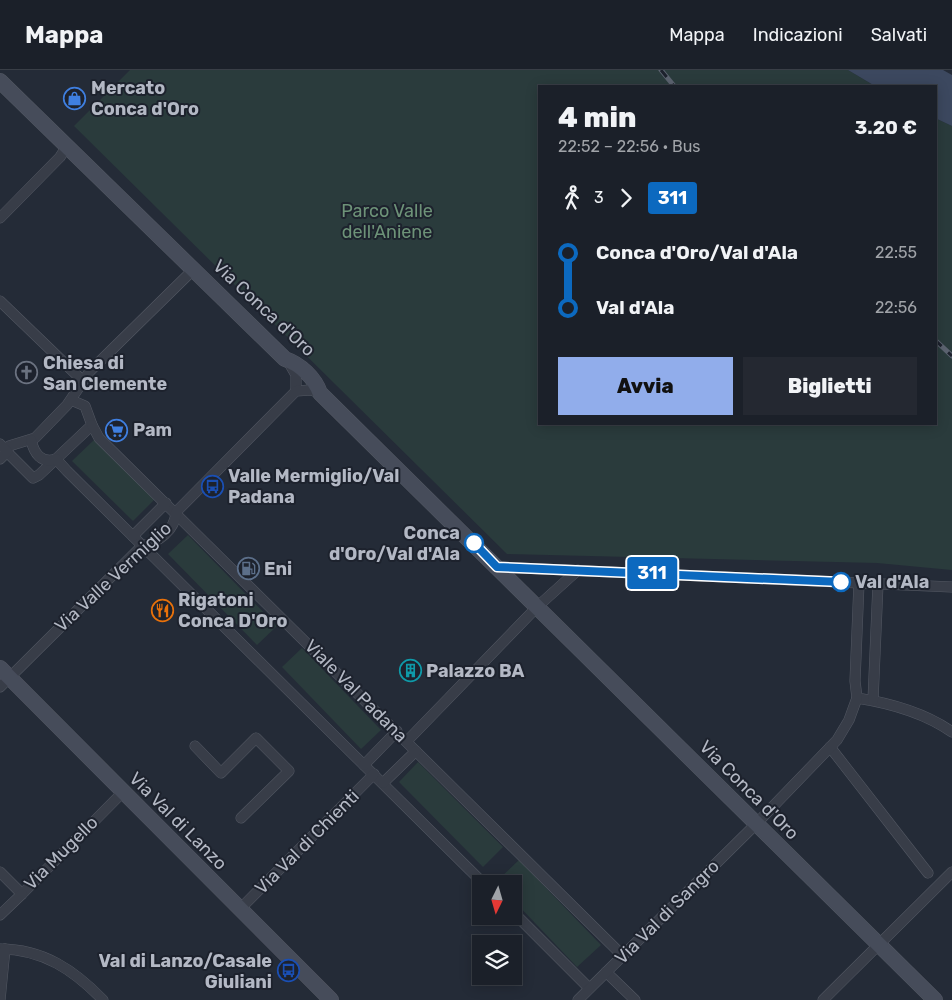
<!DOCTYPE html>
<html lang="it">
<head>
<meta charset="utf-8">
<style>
	body { margin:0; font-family:Rubik,sans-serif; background:#242831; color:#f1f3f6; height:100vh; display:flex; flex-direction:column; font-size:19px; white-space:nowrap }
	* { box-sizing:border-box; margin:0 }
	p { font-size:16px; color:#a0a3a8 }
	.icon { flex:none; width:28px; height:28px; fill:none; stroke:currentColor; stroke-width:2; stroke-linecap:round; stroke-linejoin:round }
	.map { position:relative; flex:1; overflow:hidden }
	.drawer { position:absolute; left:538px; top:15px; width:399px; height:340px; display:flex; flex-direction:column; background:#1b2029; border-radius:0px; box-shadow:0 2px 12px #0003,0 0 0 1px #393e46 }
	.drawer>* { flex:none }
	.badge { padding:0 10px; border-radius:4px; font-size:18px; line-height:32px }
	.needle { width:32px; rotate:185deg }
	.buttons { position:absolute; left:472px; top:805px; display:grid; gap:10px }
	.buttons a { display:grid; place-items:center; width:50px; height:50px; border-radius:0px; background:#1b2029; box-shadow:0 2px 12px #0003,0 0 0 1px #393e46; font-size:25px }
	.map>.badge { position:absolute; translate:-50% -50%; box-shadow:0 0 0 2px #fff }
	.legs { display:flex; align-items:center; gap:8px; height:55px; padding:0 20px; font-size:16px }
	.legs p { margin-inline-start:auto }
	.headline { display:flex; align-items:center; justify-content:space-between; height:85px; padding:0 20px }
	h1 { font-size:28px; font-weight:800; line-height:38px }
	.button { display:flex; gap:10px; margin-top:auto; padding:10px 20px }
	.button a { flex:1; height:58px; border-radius:0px; background:#91adeb; color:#111; font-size:20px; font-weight:800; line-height:58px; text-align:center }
	.button a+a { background:#242831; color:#f1f3f6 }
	ul { padding:0 20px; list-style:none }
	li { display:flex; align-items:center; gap:18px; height:55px; font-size:19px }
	li i { display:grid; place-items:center; width:8px; height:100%; margin:0 6px; background:currentColor }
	li i::after { content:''; width:12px; height:12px; margin:-6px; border:4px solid; border-radius:50%; background:#1b2029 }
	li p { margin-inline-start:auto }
	li:first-child i { background:linear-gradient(#0000 50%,currentColor 0) }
	li:last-child i { background:linear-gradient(currentColor 50%,#0000 0) }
	header { display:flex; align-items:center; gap:30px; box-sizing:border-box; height:70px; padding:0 25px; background:#1b2029; border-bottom:1px solid #393e46 }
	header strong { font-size:24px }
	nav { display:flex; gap:28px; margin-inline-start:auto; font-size:18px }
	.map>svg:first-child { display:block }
</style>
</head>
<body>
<header>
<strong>Mappa</strong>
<nav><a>Mappa</a><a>Indicazioni</a><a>Salvati</a></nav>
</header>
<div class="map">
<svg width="952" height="930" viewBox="0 0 952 930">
	<rect width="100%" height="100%" fill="#242b37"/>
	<g fill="#2a3b3c">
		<polygon points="130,0 848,0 875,16 539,16 539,354 935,354 935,48 952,56 952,500 877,493 507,484 74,56"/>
		<polygon points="95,369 155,429 133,451 72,391"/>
		<polygon points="188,465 277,556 257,575 168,484"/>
		<polygon points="302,578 381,660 361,679 282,597"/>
		<polygon points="418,692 503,777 483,797 399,712"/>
		<polygon points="519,790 601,875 577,897 514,831 514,814 496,812"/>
	</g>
	<polygon fill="#3c485f" points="848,0 943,0 952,5 952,56 935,48 935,16 875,16"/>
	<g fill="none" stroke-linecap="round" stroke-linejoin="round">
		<defs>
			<g id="street">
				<polyline points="0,148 60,87 67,76"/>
				<polyline points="0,231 82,310"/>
				<polyline points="288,291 296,305 296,321"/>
				<polyline points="71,330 85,336 92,355 39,405 33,408 7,382 9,376 35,368 67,335 90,301 194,199"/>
				<polyline points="92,355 99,368 623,886"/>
				<path d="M31 370C34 383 41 394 56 389L67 401 484 814"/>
				<polyline points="0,374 7,382 0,389"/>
				<polyline points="133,466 166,433"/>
				<polyline points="497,497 952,517"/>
				<path d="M0 617 142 476C158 472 175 461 176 442L296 321 311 320 320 323"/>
				<path d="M857 628C889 633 925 643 952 662"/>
				<polyline points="873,630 878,514"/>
				<polyline points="407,671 537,537 578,500"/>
				<polyline points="195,676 221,703 256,668 289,701 241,748"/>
				<polyline points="830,677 928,803"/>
				<polyline points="364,695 397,661"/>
				<polyline points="383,713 416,681"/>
				<polyline points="0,802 22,824 123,722"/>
				<polyline points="239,840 374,704"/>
				<polyline points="514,843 589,918"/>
				<polyline points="0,845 22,824"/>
				<path d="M0 879C43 879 74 900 103 930"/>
				<polyline points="606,902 635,930"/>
				<polyline points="0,930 5,879"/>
				<polyline points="578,930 756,754 837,670 849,650 857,628 855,611 859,513"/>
				<polyline points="823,930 952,802"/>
			</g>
			<g id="secondary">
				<path d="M0 11 285 289C300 294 315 308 320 323L935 930"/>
				<polyline points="0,598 331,930"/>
			</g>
		</defs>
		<use href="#street" stroke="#535863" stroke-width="11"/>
		<use href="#secondary" stroke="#535863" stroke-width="16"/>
		<use href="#street" stroke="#383d48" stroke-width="10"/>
		<use href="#secondary" stroke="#464c5a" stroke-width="15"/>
		<defs>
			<g id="rail">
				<polyline points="661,0 674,16"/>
				<polyline points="935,270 952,286"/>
			</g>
		</defs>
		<use href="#rail" stroke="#5c6370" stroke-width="5"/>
		<use href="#rail" stroke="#1d222d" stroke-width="3" stroke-dasharray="9" stroke-linecap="butt"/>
	</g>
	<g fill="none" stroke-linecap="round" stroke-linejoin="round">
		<defs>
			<polyline id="line-1" points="474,473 497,497 841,512"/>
		</defs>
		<use href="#line-1" stroke="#fff" stroke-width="11"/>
		<use href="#line-1" stroke="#0c69bf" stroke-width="8"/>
	</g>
	<defs>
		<symbol id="shop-ring" viewBox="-11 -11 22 22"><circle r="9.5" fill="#1d222d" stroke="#3f7fe0" stroke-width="1.5"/><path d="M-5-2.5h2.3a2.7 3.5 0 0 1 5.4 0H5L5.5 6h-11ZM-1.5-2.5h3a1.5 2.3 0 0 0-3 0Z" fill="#3f7fe0"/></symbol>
		<symbol id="church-ring" viewBox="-11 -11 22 22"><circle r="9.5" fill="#1d222d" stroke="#6b7280" stroke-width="1.5"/><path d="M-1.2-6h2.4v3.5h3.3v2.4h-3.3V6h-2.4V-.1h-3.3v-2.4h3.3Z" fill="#6b7280"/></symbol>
		<symbol id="supermarket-ring" viewBox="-11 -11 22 22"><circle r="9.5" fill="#1d222d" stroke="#3f7fe0" stroke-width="1.5"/><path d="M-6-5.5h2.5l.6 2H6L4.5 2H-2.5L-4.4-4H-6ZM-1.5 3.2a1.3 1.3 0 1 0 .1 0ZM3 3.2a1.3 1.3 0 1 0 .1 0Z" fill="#3f7fe0"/></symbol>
		<symbol id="bus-ring" viewBox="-11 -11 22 22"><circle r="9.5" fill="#1d222d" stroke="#1a4fb4" stroke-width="1.5"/><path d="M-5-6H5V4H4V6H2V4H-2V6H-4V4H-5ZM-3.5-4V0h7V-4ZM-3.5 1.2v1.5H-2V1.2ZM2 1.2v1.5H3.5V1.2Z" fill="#1a4fb4"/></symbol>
		<symbol id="fuel-ring" viewBox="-11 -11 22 22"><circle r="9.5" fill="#1d222d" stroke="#5c6f8a" stroke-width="1.5"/><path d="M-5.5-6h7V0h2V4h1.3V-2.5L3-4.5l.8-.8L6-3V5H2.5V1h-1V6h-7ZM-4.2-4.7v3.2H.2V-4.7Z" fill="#5c6f8a"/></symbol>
		<symbol id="restaurant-ring" viewBox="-11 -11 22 22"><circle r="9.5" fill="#1d222d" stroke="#e8710a" stroke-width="1.5"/><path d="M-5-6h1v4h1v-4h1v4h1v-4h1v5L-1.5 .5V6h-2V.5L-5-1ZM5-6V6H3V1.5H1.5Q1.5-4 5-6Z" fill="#e8710a"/></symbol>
		<symbol id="building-ring" viewBox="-11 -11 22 22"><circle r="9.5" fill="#1d222d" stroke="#0f9aa8" stroke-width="1.5"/><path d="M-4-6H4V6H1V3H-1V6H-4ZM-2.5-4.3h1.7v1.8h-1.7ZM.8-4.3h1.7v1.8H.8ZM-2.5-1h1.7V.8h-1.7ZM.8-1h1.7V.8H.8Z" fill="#0f9aa8"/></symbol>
	</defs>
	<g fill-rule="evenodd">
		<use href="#shop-ring" x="62" y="16" width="25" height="25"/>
		<use href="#church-ring" x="14" y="290" width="25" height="25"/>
		<use href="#supermarket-ring" x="104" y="348" width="25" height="25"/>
		<use href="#bus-ring" x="200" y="404" width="25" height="25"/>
		<use href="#fuel-ring" x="236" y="486" width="25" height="25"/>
		<use href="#restaurant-ring" x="150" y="528" width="25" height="25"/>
		<use href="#building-ring" x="398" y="588" width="25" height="25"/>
		<use href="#bus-ring" x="276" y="888" width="25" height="25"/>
	</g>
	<g fill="#fff" stroke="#0c69bf" stroke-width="2.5">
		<circle cx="474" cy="473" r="9"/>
		<circle cx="841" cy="512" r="9"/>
	</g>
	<g text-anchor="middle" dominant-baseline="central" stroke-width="4" stroke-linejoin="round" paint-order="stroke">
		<g font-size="18" font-weight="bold" fill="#b3b8c4" stroke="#1d222d" text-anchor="start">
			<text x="91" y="18">Mercato<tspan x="91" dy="21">Conca d'Oro</tspan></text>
			<text x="43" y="293">Chiesa di<tspan x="43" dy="21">San Clemente</tspan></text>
			<text x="133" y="360">Pam</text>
			<text x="228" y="406">Valle Mermiglio/Val<tspan x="228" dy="21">Padana</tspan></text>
			<text x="264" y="499">Eni</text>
			<text x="178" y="530">Rigatoni<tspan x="178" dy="21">Conca D'Oro</tspan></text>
			<text x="426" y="601">Palazzo BA</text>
			<text x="272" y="891" text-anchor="end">Val di Lanzo/Casale<tspan x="272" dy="21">Giuliani</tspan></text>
		</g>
		<g font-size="18" fill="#6d9278" stroke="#1d222d">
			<text x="387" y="141">Parco Valle<tspan x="387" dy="21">dell'Aniene</tspan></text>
		</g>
		<g font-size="18" fill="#b3b8c4" stroke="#1d222d">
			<text transform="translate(264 238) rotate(43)">Via Conca d'Oro</text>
			<text transform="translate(113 507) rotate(-43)">Via Valle Vermiglio</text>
			<text transform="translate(356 621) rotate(45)">Viale Val Padana</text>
			<text transform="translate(749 720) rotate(45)">Via Conca d'Oro</text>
			<text transform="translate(178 751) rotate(45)">Via Val di Lanzo</text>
			<text transform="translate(307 772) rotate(-45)">Via Val di Chienti</text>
			<text transform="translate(61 783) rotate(-45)">Via Mugello</text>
			<text transform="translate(667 842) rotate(-45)">Via Val di Sangro</text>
		</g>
		<g font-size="18" font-weight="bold" fill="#b3b8c4" stroke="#1d222d" text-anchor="end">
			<text x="460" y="463">Conca<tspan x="460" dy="21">d'Oro/Val d'Ala</tspan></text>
			<text x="855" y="512" text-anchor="start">Val d'Ala</text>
		</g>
	</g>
</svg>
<div class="buttons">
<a><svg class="needle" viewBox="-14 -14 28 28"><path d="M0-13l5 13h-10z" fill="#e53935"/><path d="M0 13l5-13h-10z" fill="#a0a3a8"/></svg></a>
<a><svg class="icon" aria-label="layers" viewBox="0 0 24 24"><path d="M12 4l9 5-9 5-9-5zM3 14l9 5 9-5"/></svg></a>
</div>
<b class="badge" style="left:652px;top:503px;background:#0c69bf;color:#fff">311</b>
<section class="drawer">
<div class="headline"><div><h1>4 min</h1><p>22:52 – 22:56 · Bus</p></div><b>3.20 €</b></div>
<div class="legs"><svg class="icon" aria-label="walk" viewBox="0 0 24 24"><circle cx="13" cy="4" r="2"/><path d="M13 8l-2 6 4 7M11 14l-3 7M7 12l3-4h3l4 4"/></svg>3<svg class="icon" aria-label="forward" viewBox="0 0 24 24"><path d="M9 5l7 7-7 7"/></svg><b class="badge" style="background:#0c69bf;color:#fff">311</b></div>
<ul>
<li><i style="color:#0c69bf"></i><b>Conca d'Oro/Val d'Ala</b><p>22:55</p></li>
<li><i style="color:#0c69bf"></i><b>Val d'Ala</b><p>22:56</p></li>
</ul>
<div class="button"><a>Avvia</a><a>Biglietti</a></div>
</section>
</div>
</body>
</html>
